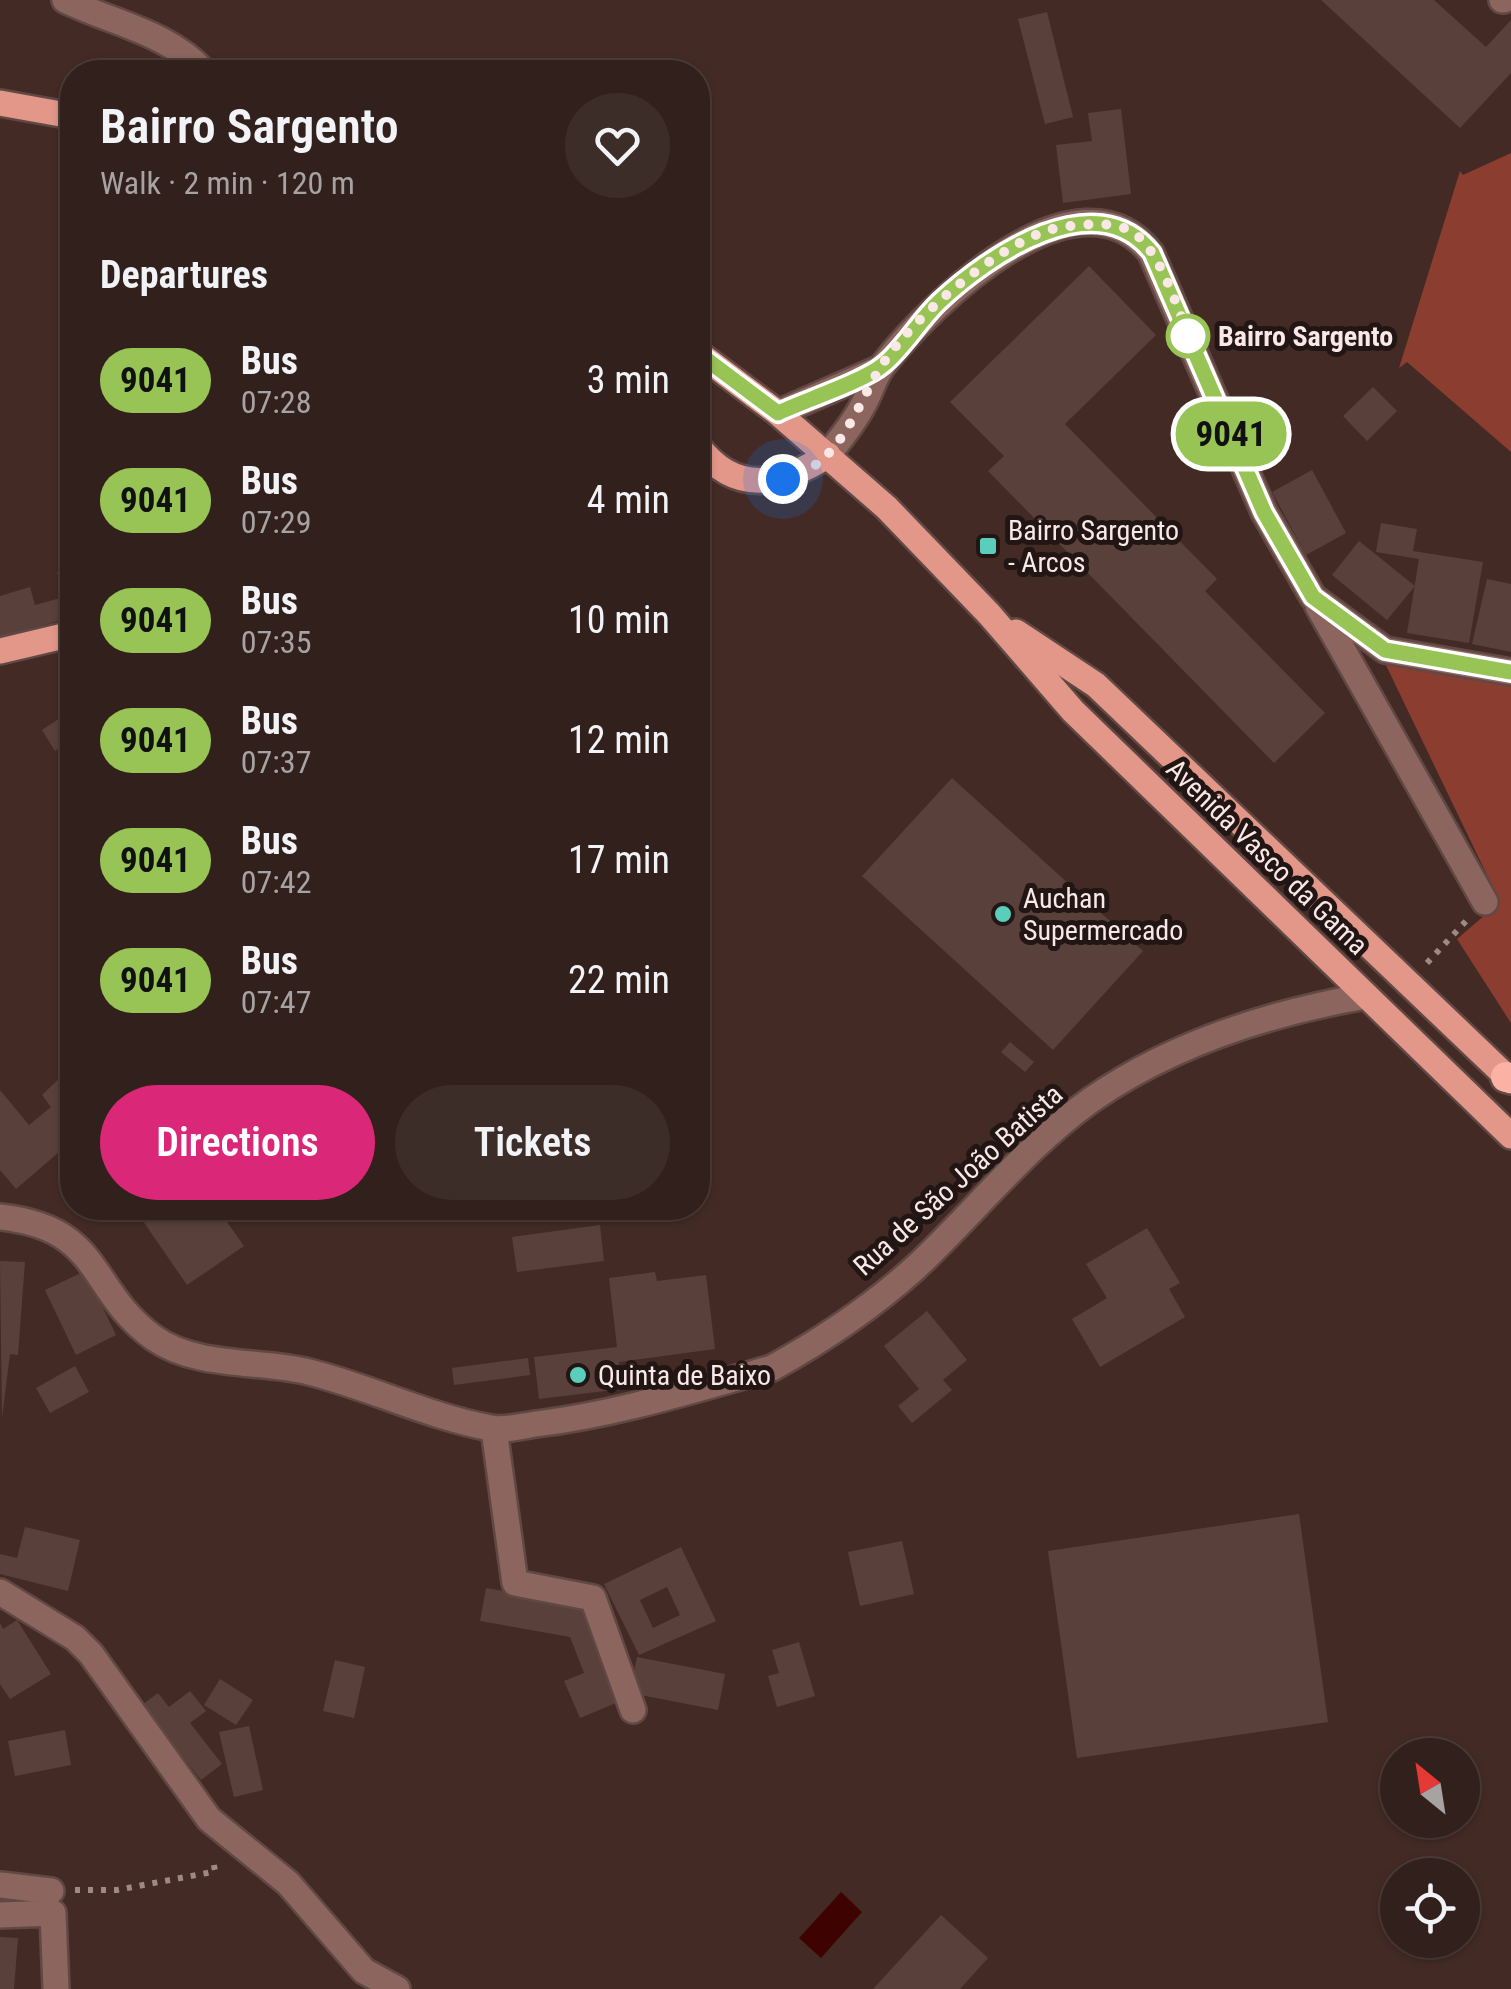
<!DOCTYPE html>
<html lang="en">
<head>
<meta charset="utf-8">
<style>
	body { margin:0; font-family:"Roboto Condensed",sans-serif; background:#3d2d29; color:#f1f3f6; height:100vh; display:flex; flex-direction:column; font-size:38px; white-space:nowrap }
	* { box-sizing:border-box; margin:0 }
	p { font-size:32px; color:#a8a3a3 }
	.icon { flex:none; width:55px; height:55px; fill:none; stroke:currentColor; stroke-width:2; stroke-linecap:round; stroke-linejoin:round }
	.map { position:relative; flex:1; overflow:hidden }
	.side { position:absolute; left:60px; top:60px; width:650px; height:1160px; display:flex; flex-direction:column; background:#32201c; border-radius:40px; box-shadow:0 2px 8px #0004,0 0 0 2px #4d3e3b }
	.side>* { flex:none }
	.badge { padding:0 20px; border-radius:32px; font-size:35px; line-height:65px }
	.needle { width:65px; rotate:330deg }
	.controls { position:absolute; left:1380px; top:1738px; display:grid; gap:20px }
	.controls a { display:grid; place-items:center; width:100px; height:100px; border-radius:50%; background:#32201c; box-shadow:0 2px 8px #0004,0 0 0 2px #4d3e3b; font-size:50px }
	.you { position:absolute; width:50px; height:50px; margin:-25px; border:8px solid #fff; border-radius:50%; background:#1a73e8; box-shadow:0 0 0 15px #1a73e833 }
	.map>.badge { position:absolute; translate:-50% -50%; box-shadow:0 0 0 5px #fff }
	h2 { padding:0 40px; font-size:38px; line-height:90px }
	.round { display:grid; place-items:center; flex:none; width:105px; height:105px; border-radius:52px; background:#3d2d29 }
	.summary { display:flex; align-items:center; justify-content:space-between; height:170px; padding:0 40px }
	h1 { font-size:48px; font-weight:600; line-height:75px }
	.primary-button { display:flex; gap:20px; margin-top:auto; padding:20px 40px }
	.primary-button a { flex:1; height:115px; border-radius:60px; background:#db2777; color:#fff; font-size:40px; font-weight:600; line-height:115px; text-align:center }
	.primary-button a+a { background:#3d2d29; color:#f1f3f6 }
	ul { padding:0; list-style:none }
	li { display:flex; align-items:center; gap:30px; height:120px; padding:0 40px }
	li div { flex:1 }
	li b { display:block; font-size:38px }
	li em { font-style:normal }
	li .badge { min-width:110px; font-weight:700; text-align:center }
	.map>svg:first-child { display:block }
</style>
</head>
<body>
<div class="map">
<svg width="1511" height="1989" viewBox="0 0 1511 1989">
	<rect width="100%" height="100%" fill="#432a25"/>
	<g fill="#8b3d30">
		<polygon points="1511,153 1511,452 1407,362 1399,368 1460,171 1463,175"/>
		<polygon points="1383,659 1511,684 1511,1023 1457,939 1500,902"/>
	</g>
	<polygon fill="#3e0300" points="841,1892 862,1912 821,1958 799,1938"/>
	<g fill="#5a403b" fill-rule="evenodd">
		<polygon points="1321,0 1434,0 1486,47 1511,20 1511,73 1460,128"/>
		<polygon points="1047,12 1073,117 1045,124 1018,19"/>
		<polygon points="1121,109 1131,194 1063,203 1056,145 1092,141 1088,113"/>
		<polygon points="1089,266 1156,335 1065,424 1217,579 1205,591 1325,713 1274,763 988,471 1004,456 950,402"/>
		<polygon points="1373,387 1397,411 1367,441 1343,416"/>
		<polygon points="1312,470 1346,533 1306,555 1272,492"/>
		<polygon points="1381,523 1417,529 1413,551 1483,562 1469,643 1407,633 1419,559 1376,552"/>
		<polygon points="1359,541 1415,586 1387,620 1332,575"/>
		<polygon points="72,568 72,617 0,638 0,596 30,587 35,605 64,597 57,572"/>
		<polygon points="1487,579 1511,584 1511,652 1472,644"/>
		<polygon points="72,710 72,740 55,751 42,730"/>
		<polygon points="952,778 1143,951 1053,1050 862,876"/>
		<polygon points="1010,1042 1034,1062 1025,1072 1001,1052"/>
		<polygon points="72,1066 72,1141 16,1189 0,1170 0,1090 29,1125 51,1107 42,1095"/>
		<polygon points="134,1208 217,1208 244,1246 187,1285"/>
		<polygon points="600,1225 604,1261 517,1272 512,1237"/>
		<polygon points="1147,1228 1180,1283 1169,1289 1185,1317 1100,1367 1072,1319 1107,1298 1086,1264"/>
		<polygon points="0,1261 25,1262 18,1355 10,1354 2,1418"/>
		<polygon points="85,1271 116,1335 76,1355 45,1290"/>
		<polygon points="655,1272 657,1281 706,1275 715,1349 619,1362 622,1389 539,1399 534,1357 617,1347 609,1278"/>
		<polygon points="927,1311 967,1360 943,1380 952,1390 912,1423 898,1406 919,1389 884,1346"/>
		<polygon points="528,1358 530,1375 454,1385 452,1368"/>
		<polygon points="75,1366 89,1392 50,1413 36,1388"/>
		<polygon points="1299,1514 1328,1722 1077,1758 1048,1551"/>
		<polygon points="25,1527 80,1540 68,1591 0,1574 0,1554 17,1558"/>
		<polygon points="902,1541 914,1594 860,1606 848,1552"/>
		<path d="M681 1547 716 1621 639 1655 604 1584ZM667 1587 680 1615 653 1628 640 1600Z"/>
		<polygon points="486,1588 588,1605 626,1699 580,1718 564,1681 584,1673 570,1637 480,1621"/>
		<polygon points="17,1620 51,1674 10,1699 0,1684 0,1623 3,1629"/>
		<polygon points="799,1642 815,1696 777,1707 768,1676 779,1673 772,1650"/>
		<polygon points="637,1657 725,1674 718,1710 630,1693"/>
		<polygon points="335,1660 365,1667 354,1718 323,1711"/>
		<polygon points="220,1679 253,1700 236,1725 204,1705"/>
		<polygon points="190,1691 206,1711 190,1723 222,1764 201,1780 142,1705 158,1693 169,1707"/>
		<polygon points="249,1726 263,1790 234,1797 219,1732"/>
		<polygon points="65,1730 71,1765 15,1776 8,1741"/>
		<polygon points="941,1915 988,1958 960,1989 873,1989"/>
		<polygon points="0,1937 18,1938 14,1989 0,1989"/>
	</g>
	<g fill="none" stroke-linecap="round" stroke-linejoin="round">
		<defs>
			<g id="minor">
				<path d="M65 0C112 23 168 32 204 72"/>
				<polyline points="1502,0 1504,0"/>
				<polyline points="778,413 881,368"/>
				<path d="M828 455C840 439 854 423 863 405 871 392 874 376 884 364 932 303 1078 160 1151 253L1264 512 1313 597 1385 650 1511 672"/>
				<polyline points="1318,606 1485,902"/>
				<path d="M0 1217C104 1228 87 1290 154 1338 196 1368 261 1360 309 1372 370 1387 429 1417 491 1428 504 1431 522 1426 536 1424 617 1414 693 1390 772 1368 821 1341 874 1305 915 1268 974 1213 1025 1147 1091 1100 1173 1043 1269 1013 1366 996"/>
				<polyline points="494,1429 515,1583 593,1598 633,1710"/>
				<polyline points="0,1592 75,1638 91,1654 209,1819 288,1883 364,1971 397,1989"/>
				<polyline points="1,1885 51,1891"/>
				<polyline points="0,1915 53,1913 56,1989"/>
			</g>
			<g id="major">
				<polyline points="0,103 72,116"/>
				<polyline points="698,353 778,413 887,508 989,614 1073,711 1511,1136"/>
				<path d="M698 446C736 496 782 485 828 455"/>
				<polyline points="1016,632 1096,685 1511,1081"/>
				<polyline points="0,651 72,634"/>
			</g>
			<polyline id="highway" points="1506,1077 1511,1078"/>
		</defs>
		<use href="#minor" stroke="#604844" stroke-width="30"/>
		<use href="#major" stroke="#604844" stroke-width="30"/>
		<use href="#highway" stroke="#604844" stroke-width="35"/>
		<g stroke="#9e8985" stroke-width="6" stroke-dasharray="5 8" stroke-linecap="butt">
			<polyline points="1427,963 1466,921"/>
			<polyline points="75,1890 117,1890 207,1873 215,1871 213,1860"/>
		</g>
		<use href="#minor" stroke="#8b655e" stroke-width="25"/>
		<use href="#major" stroke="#e39789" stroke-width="25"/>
		<use href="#highway" stroke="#fbb1a3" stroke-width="30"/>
	</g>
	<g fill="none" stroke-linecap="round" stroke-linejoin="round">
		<defs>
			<path id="line" d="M698 353 778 413C803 401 864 381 883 365 904 348 919 321 939 302 989 255 1096 182 1152 253L1264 512 1313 597 1385 650 1511 672"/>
		</defs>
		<use href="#line" stroke="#fff" stroke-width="22"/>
		<use href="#line" stroke="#98c455" stroke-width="15"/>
		<path stroke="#f9e8e5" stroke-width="10" stroke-dasharray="0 18" d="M783 479C838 469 855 409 880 368 911 319 989 253 1043 232 1059 226 1078 225 1096 224 1110 224 1127 226 1138 236 1165 262 1178 312 1193 346L1188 336"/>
	</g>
	<circle fill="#fff" stroke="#98c455" stroke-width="5" cx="1188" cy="336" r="20"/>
	<g fill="#5bcebb" stroke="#211614" stroke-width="4">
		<rect x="978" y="536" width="20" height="20" rx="5"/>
		<circle cx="1003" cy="914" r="10"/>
		<circle cx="578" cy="1375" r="10"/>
	</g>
	<g text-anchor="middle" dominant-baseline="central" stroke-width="10" stroke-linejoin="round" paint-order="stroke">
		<g font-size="28" font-weight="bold" fill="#f9e8e5" stroke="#211614" text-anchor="start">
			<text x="1218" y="336">Bairro Sargento</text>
		</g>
		<g font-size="28" fill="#f9e8e5" stroke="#211614" text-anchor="start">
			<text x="1008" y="530">Bairro Sargento<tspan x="1008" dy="32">- Arcos</tspan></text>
			<text x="1023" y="898">Auchan<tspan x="1023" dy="32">Supermercado</tspan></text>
			<text x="598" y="1375">Quinta de Baixo</text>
		</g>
		<g font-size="28" fill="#f9e8e5" stroke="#211614">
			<text transform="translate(1267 857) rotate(44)">Avenida Vasco da Gama</text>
			<text transform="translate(958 1180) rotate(-42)">Rua de São João Batista</text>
		</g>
	</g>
</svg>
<div class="controls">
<a><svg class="needle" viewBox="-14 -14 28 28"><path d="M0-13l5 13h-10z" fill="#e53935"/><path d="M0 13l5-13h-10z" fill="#a8a3a3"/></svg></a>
<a><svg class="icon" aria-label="locate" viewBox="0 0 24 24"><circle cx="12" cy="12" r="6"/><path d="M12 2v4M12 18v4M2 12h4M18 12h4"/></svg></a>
</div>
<div class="you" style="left:783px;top:479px"></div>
<b class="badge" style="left:1231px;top:434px;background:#98c455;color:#111">9041</b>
<section class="side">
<div class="summary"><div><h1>Bairro Sargento</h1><p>Walk · 2 min · 120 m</p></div><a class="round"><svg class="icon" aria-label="heart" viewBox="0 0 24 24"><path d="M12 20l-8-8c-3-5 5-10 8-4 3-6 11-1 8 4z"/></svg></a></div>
<h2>Departures</h2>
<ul>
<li><span class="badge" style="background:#98c455;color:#111">9041</span><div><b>Bus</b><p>07:28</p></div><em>3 min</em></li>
<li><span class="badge" style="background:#98c455;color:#111">9041</span><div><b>Bus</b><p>07:29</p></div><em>4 min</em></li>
<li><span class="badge" style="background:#98c455;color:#111">9041</span><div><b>Bus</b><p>07:35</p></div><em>10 min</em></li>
<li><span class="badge" style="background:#98c455;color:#111">9041</span><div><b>Bus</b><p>07:37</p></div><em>12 min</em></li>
<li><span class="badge" style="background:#98c455;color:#111">9041</span><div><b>Bus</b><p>07:42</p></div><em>17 min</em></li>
<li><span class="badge" style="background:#98c455;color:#111">9041</span><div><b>Bus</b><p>07:47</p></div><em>22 min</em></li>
</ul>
<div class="primary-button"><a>Directions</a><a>Tickets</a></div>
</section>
</div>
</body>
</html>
